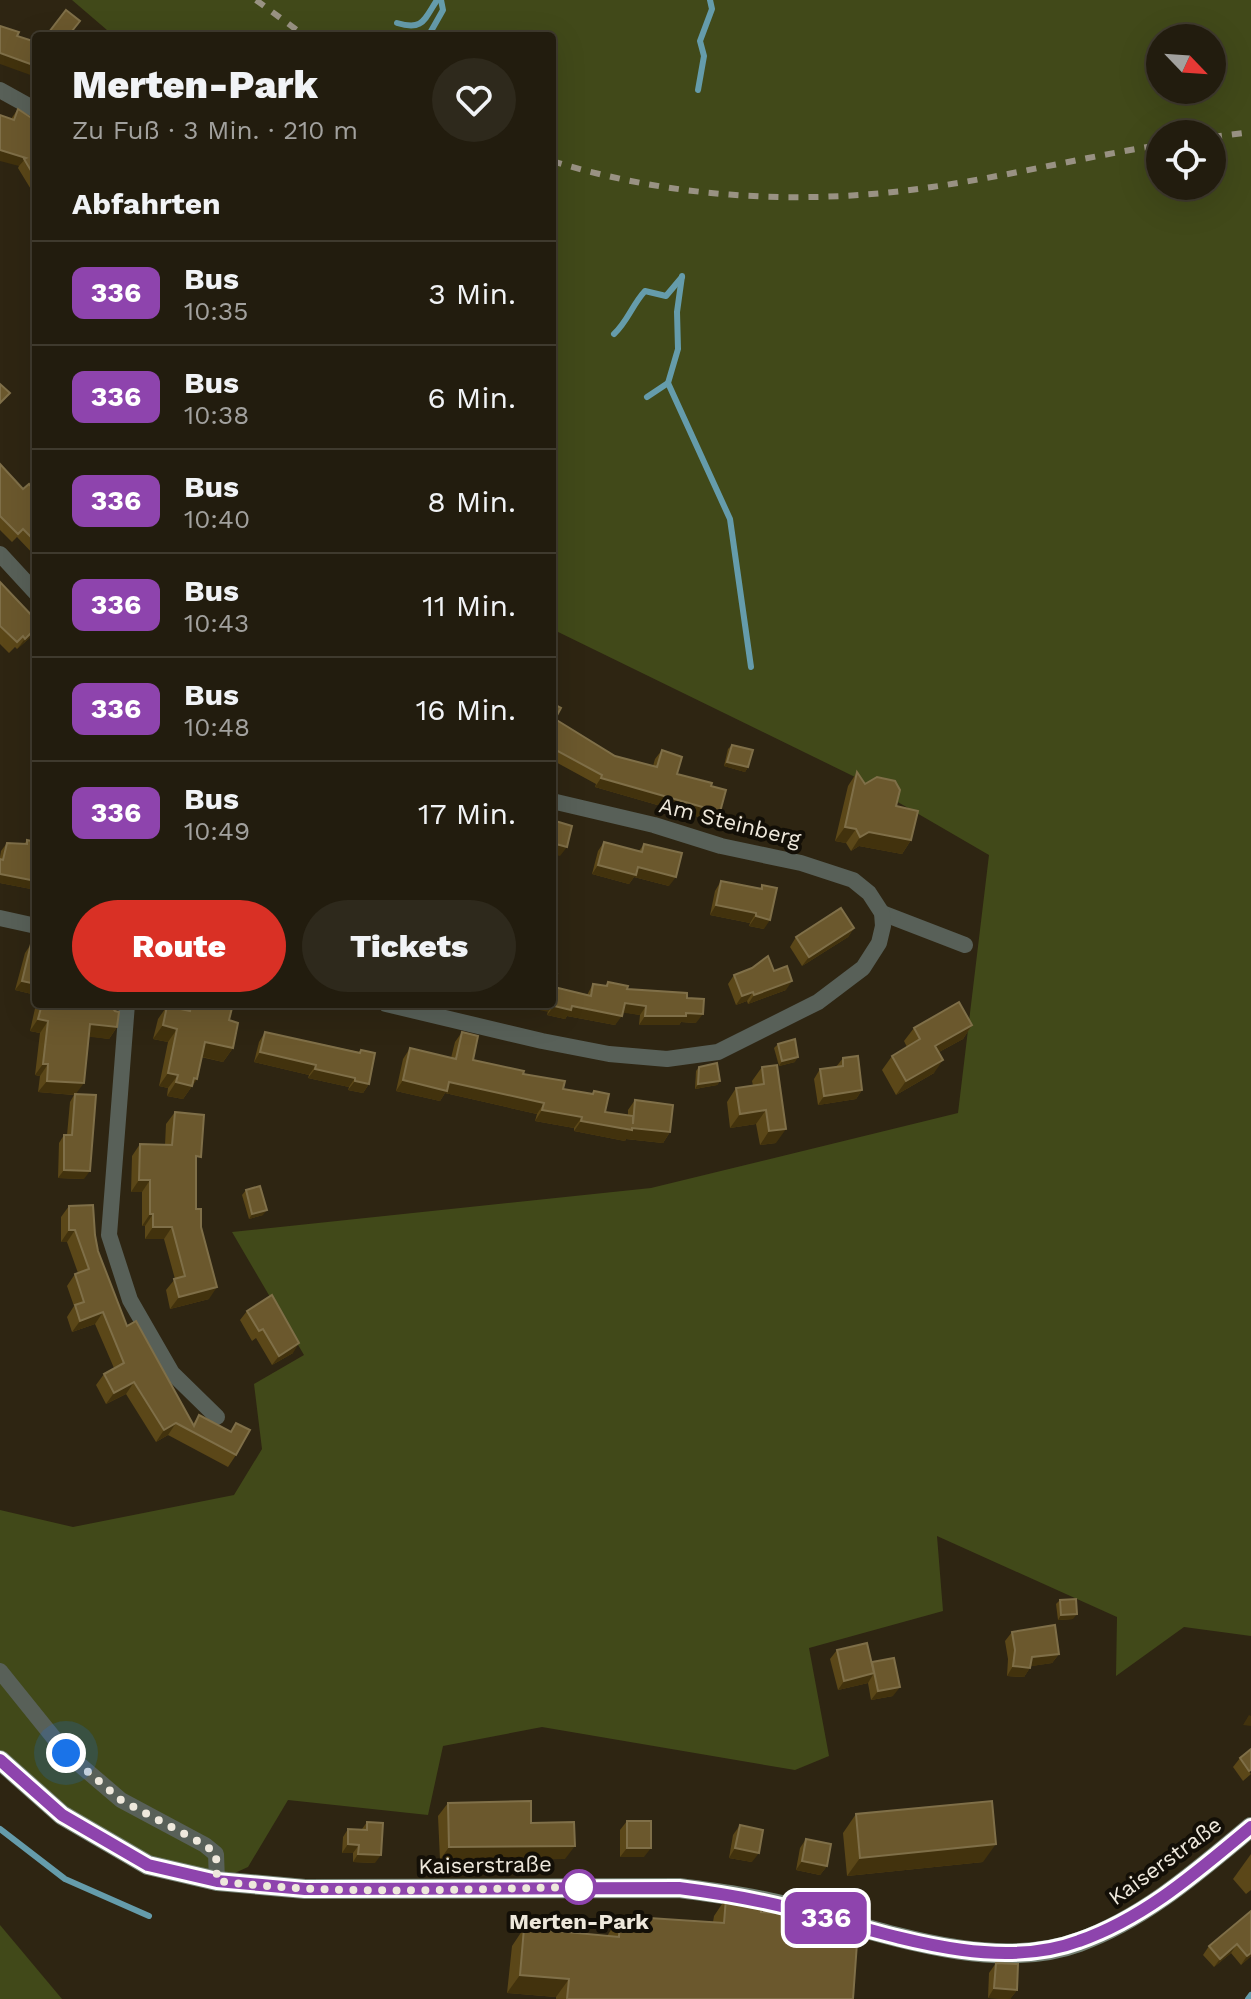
<!DOCTYPE html>
<html lang="de">
<head>
<meta charset="utf-8">
<style>
	body { margin:0; font-family:"Work Sans",sans-serif; background:#2e291c; color:#f1f3f6; height:100vh; display:flex; flex-direction:column; font-size:30px; white-space:nowrap }
	* { box-sizing:border-box; margin:0 }
	p { font-size:26px; color:#a2a19e }
	.icon { flex:none; width:44px; height:44px; fill:none; stroke:currentColor; stroke-width:2; stroke-linecap:round; stroke-linejoin:round }
	.map { position:relative; flex:1; overflow:hidden }
	.panel { position:absolute; left:32px; top:32px; width:524px; height:976px; display:flex; flex-direction:column; background:#221c0e; border-radius:8px; box-shadow:0 8px 32px #0002,0 0 0 2px #3f3a2e }
	.panel>* { flex:none }
	.badge { padding:0 16px; border-radius:12px; font-size:28px; line-height:52px }
	.needle { width:52px; rotate:115deg }
	.tools { position:absolute; left:1146px; top:24px; display:grid; gap:16px }
	.tools a { display:grid; place-items:center; width:80px; height:80px; border-radius:50%; background:#221c0e; box-shadow:0 8px 32px #0002,0 0 0 2px #3f3a2e; font-size:40px }
	.you { position:absolute; width:40px; height:40px; margin:-20px; border:6px solid #fff; border-radius:50%; background:#1a73e8; box-shadow:0 0 0 12px #1a73e833 }
	.map>.badge { position:absolute; translate:-50% -50%; box-shadow:0 0 0 4px #fff }
	h2 { padding:0 40px; font-size:30px; line-height:72px }
	.round { display:grid; place-items:center; flex:none; width:84px; height:84px; border-radius:42px; background:#2e291c }
	.head { display:flex; align-items:center; justify-content:space-between; height:136px; padding:0 40px }
	h1 { font-size:38px; font-weight:800; line-height:60px }
	.button { display:flex; gap:16px; margin-top:auto; padding:16px 40px }
	.button a { flex:1; height:92px; border-radius:48px; background:#d93025; color:#fff; font-size:32px; font-weight:800; line-height:92px; text-align:center }
	.button a+a { background:#2e291c; color:#f1f3f6 }
	ul { padding:0; list-style:none }
	li { display:flex; align-items:center; gap:24px; height:104px; padding:0 40px; border-top:2px solid #3f3a2e }
	li div { flex:1 }
	li b { display:block; font-size:30px }
	li em { font-style:normal }
	li .badge { min-width:88px; font-weight:700; text-align:center }
	.map>svg:first-child { display:block }
</style>
</head>
<body>
<div class="map">
<svg width="1251" height="1999" viewBox="0 0 1251 1999">
	<rect width="100%" height="100%" fill="#2e2512"/>
	<g fill="#414919" fill-rule="evenodd">
		<path d="M72 0H1251V1636L1184 1627 1116 1676 1117 1617 937 1536 943 1611 809 1648 829 1756 795 1770 542 1727 443 1746 428 1815 288 1800 248 1867 217 1881 148 1865 0 1760V1510L73 1527 234 1495 262 1449 254 1384 304 1355 232 1232 651 1188 958 1113 989 855 853 776 552 629V36H114ZM1160 38H1212V90H1160ZM1160 134H1212V186H1160Z"/>
		<polygon points="0,1925 62,1999 0,1999"/>
	</g>
	<g fill="none" stroke-linecap="round" stroke-linejoin="round">
		<g stroke="#659cab" stroke-width="6">
			<path d="M397 23C423 31 424 20 437 0"/>
			<polyline points="430,33 443,10 441,0"/>
			<polyline points="698,90 704,56 700,41 712,9 710,0"/>
			<polyline points="682,276 677,312 678,349 668,383 730,519 751,667"/>
			<path d="M614 334C628 321 632 305 645 291L666 296 682 277"/>
			<polyline points="647,397 668,383"/>
			<polyline points="0,1829 65,1879 149,1916"/>
			<polyline points="1248,1999 1251,1995"/>
		</g>
		<g stroke="#586058" stroke-width="16">
			<polyline points="0,90 36,110"/>
			<polyline points="0,554 36,593"/>
			<polyline points="882,913 965,945"/>
			<polyline points="0,918 36,926"/>
			<polyline points="127,1004 109,1235 130,1300 172,1373 217,1417"/>
			<polyline points="386,1004 542,1041 609,1054 667,1059 718,1052 818,1002 863,968 879,943 883,926 882,913 869,893 853,880 801,863 721,846 654,825 552,801"/>
			<polyline points="0,1671 66,1753 121,1800 205,1845 216,1854 217,1881"/>
		</g>
		<path stroke="#748073" stroke-width="20" d="M0 1760 62 1815 148 1865 217 1881 305 1889 679 1888C718 1893 756 1898 793 1908 879 1931 992 1974 1079 1942 1145 1918 1198 1871 1251 1827"/>
		<g stroke="#999283" stroke-width="6" stroke-dasharray="10 10" stroke-linecap="butt">
			<polyline points="256,0 305,36"/>
			<polyline points="1212,137 1251,132"/>
			<path d="M552 161C675 199 805 206 932 187 1009 176 1084 157 1160 145"/>
		</g>
	</g>
	<g fill="#5b4718">
		<polygon points="18,109 36,129 34,132 36,135 36,195 35,196 18,168 19,166 11,119"/>
		<polygon points="0,464 23,489 36,492 36,557 17,537 12,542 0,530"/>
		<polygon points="0,582 36,620 36,630 33,635 17,649 15,647 9,653 0,644"/>
		<polygon points="552,703 555,719 615,756 653,766 655,759 662,750 677,774 711,786 720,812 713,821 595,787 596,784 552,760"/>
		<polygon points="732,745 748,767 745,772 724,766 728,749"/>
		<polygon points="857,772 865,784 896,806 911,840 902,854 859,846 851,851 846,843 835,841 848,786"/>
		<polygon points="27,840 31,889 0,883 0,857 1,851 7,843 24,844"/>
		<polygon points="604,842 639,851 644,844 669,886 634,877 629,884 592,874 598,851"/>
		<polygon points="721,881 760,888 762,885 764,929 749,926 750,923 710,915 715,891"/>
		<polygon points="854,928 848,937 802,966 790,947 796,937"/>
		<polygon points="31,944 36,995 15,990 25,953"/>
		<polygon points="774,971 786,990 748,1004 747,1001 736,1005 728,984 734,975"/>
		<polygon points="608,982 627,989 687,998 696,1023 681,1022 679,1025 639,1025 640,1015 623,1012 615,1025 567,1016 565,1019 547,1015 554,987 587,995 593,984 605,986"/>
		<polygon points="36,1004 109,1004 117,1027 109,1039 88,1036 76,1094 84,1179 58,1178 59,1143 64,1135 67,1135 70,1102 74,1095 38,1092 40,1076 35,1075 40,1033 30,1031"/>
		<polygon points="193,1004 233,1004 229,1020 233,1048 223,1062 201,1057 197,1079 183,1099 167,1096 168,1088 159,1086 168,1042 153,1039 158,1019 167,1006 188,1010"/>
		<polygon points="972,1025 963,1039 939,1052 934,1073 896,1095 882,1070 892,1056 907,1047 904,1041 914,1028"/>
		<polygon points="265,1032 359,1052 361,1050 369,1084 363,1093 348,1090 349,1087 308,1078 309,1075 254,1062 259,1042"/>
		<polygon points="462,1032 473,1060 523,1074 563,1089 592,1094 594,1091 605,1112 628,1115 628,1110 635,1100 670,1132 663,1143 626,1139 625,1141 574,1131 574,1128 535,1121 537,1114 445,1093 440,1101 396,1091 403,1059 410,1048 451,1058 455,1042"/>
		<polygon points="778,1044 795,1062 779,1066 774,1048"/>
		<polygon points="843,1058 862,1090 856,1099 818,1105 814,1079 820,1069 836,1067"/>
		<polygon points="699,1067 720,1081 717,1085 695,1089 696,1071"/>
		<polygon points="762,1067 776,1143 760,1145 756,1124 730,1128 727,1102 736,1088 753,1086 752,1081"/>
		<polygon points="175,1112 196,1165 196,1209 201,1227 209,1299 170,1309 166,1290 175,1279 164,1239 145,1239 145,1226 142,1226 142,1192 131,1192 132,1156 140,1144 165,1145 166,1124"/>
		<polygon points="246,1190 263,1215 249,1219 242,1195"/>
		<polygon points="69,1206 95,1235 98,1251 127,1326 193,1424 199,1415 230,1432 236,1423 236,1455 228,1467 168,1435 156,1442 126,1394 106,1404 96,1385 104,1374 114,1368 95,1324 72,1332 67,1317 74,1306 67,1286 75,1274 78,1273 67,1242 61,1242 61,1217"/>
		<polygon points="247,1311 293,1353 272,1365 256,1338 252,1341 240,1320"/>
		<polygon points="1060,1600 1073,1619 1058,1620 1056,1604"/>
		<polygon points="1012,1632 1059,1654 1052,1663 1031,1666 1024,1677 1007,1676 1008,1659 1005,1641"/>
		<polygon points="837,1650 872,1663 893,1696 871,1700 868,1683 838,1690 830,1659"/>
		<polygon points="1240,1758 1251,1774 1243,1781 1233,1767"/>
		<polygon points="448,1803 531,1823 565,1859 440,1860 438,1816"/>
		<polygon points="856,1814 983,1862 847,1876 843,1833"/>
		<polygon points="627,1821 644,1857 620,1857 620,1830"/>
		<polygon points="367,1822 375,1863 353,1862 353,1853 342,1853 343,1837 348,1829 362,1829"/>
		<polygon points="740,1825 752,1862 729,1858 733,1835"/>
		<polygon points="806,1839 827,1866 820,1875 796,1870 800,1848"/>
		<polygon points="1251,1854 1251,1890 1246,1894 1233,1879"/>
		<polygon points="726,1898 761,1912 826,1927 853,1999 556,1999 556,1997 507,1993 512,1946 524,1928 607,1936 620,1916 713,1922 714,1916"/>
		<polygon points="1251,1911 1251,1956 1241,1965 1231,1953 1214,1967 1203,1955 1209,1946"/>
		<polygon points="996,1963 1017,1990 1010,1999 988,1998 989,1973"/>
	</g>
	<g fill="#42320d">
		<polygon points="0,53 36,66 36,77 0,64"/>
		<polygon points="0,150 26,158 19,166 0,161"/>
		<polygon points="36,628 33,635 17,649 25,639"/>
		<polygon points="727,762 748,767 745,772 724,766"/>
		<polygon points="601,778 720,812 713,821 595,787"/>
		<polygon points="845,827 856,829 846,843 835,841"/>
		<polygon points="869,832 911,840 902,854 859,846 851,851 860,837"/>
		<polygon points="552,843 567,847 560,856 552,854"/>
		<polygon points="598,865 638,867 676,877 669,886 634,877 629,884 592,874"/>
		<polygon points="0,874 36,881 36,882 31,889 0,883"/>
		<polygon points="716,905 756,913 750,923 710,915"/>
		<polygon points="756,916 770,920 764,929 749,926"/>
		<polygon points="854,928 848,937 802,966 809,957"/>
		<polygon points="22,981 36,984 36,995 15,990"/>
		<polygon points="792,981 786,990 748,1004 754,995"/>
		<polygon points="753,992 747,1001 736,1005 742,996"/>
		<polygon points="552,1002 554,1003 548,1012 514,1004 552,1004"/>
		<polygon points="625,1003 646,1006 640,1015 618,1012"/>
		<polygon points="554,1006 572,1006 622,1016 615,1025 567,1016 565,1019 547,1015"/>
		<polygon points="686,1013 703,1014 696,1023 681,1022 679,1025 639,1025 645,1016"/>
		<polygon points="38,1019 48,1021 40,1033 30,1031"/>
		<polygon points="90,1024 117,1027 109,1039 82,1036"/>
		<polygon points="163,1025 177,1029 168,1042 153,1039"/>
		<polygon points="972,1025 963,1039 926,1059 935,1046"/>
		<polygon points="205,1042 233,1048 223,1062 195,1055"/>
		<polygon points="260,1052 316,1065 309,1075 254,1062"/>
		<polygon points="798,1057 795,1062 779,1066 782,1061"/>
		<polygon points="943,1060 934,1073 896,1095 906,1081"/>
		<polygon points="43,1064 48,1064 40,1076 35,1075"/>
		<polygon points="315,1069 355,1078 349,1087 308,1078"/>
		<polygon points="168,1073 178,1075 168,1088 159,1086"/>
		<polygon points="194,1078 197,1079 183,1099 167,1096 176,1082"/>
		<polygon points="403,1080 449,1082 544,1103 537,1114 445,1093 440,1101 396,1091"/>
		<polygon points="47,1081 84,1083 75,1095 38,1092"/>
		<polygon points="355,1081 369,1084 363,1093 348,1090"/>
		<polygon points="720,1081 717,1085 695,1089 698,1084"/>
		<polygon points="862,1090 856,1099 818,1105 824,1096"/>
		<polygon points="542,1110 582,1117 574,1128 535,1121"/>
		<polygon points="766,1110 756,1124 730,1128 740,1114"/>
		<polygon points="581,1121 632,1128 670,1132 663,1143 626,1139 625,1141 574,1131"/>
		<polygon points="786,1129 776,1143 760,1145 769,1131"/>
		<polygon points="64,1170 90,1171 84,1179 58,1178"/>
		<polygon points="139,1180 150,1180 142,1192 131,1192"/>
		<polygon points="267,1210 263,1215 249,1219 252,1214"/>
		<polygon points="150,1214 153,1214 145,1226 142,1226"/>
		<polygon points="153,1227 172,1227 164,1239 145,1239"/>
		<polygon points="69,1230 75,1230 67,1242 61,1242"/>
		<polygon points="217,1287 209,1299 170,1309 179,1297"/>
		<polygon points="103,1312 95,1324 72,1332 80,1321"/>
		<polygon points="299,1343 293,1353 272,1365 279,1356"/>
		<polygon points="134,1382 126,1394 106,1404 114,1393"/>
		<polygon points="176,1423 168,1435 156,1442 164,1430"/>
		<polygon points="1077,1614 1073,1619 1058,1620 1061,1615"/>
		<polygon points="1059,1654 1052,1663 1026,1667 1032,1657"/>
		<polygon points="1013,1666 1030,1668 1024,1677 1007,1676"/>
		<polygon points="874,1673 868,1683 838,1690 844,1681"/>
		<polygon points="900,1687 893,1696 871,1700 878,1691"/>
		<polygon points="1249,1715 1251,1716 1251,1726 1243,1725"/>
		<polygon points="348,1844 359,1845 353,1853 342,1853"/>
		<polygon points="996,1844 983,1862 847,1876 860,1858"/>
		<polygon points="575,1846 565,1859 440,1860 449,1847"/>
		<polygon points="627,1848 651,1848 644,1857 620,1857"/>
		<polygon points="735,1848 759,1853 752,1862 729,1858"/>
		<polygon points="358,1854 381,1855 375,1863 353,1862"/>
		<polygon points="802,1861 827,1866 820,1875 796,1870"/>
		<polygon points="1237,1944 1231,1953 1214,1967 1220,1959"/>
		<polygon points="1251,1953 1251,1956 1241,1965 1247,1956"/>
		<polygon points="520,1975 569,1979 556,1997 507,1993"/>
		<polygon points="994,1988 1017,1990 1010,1999 988,1998"/>
	</g>
	<g fill="#6b582d" stroke="#7f6f48" stroke-width="2">
		<polygon points="66,10 80,21 68,36 46,36"/>
		<polygon points="0,26 19,32 17,36 36,42 36,66 0,53"/>
		<polygon points="18,109 36,121 36,128 34,131 36,135 36,179 24,159 26,158 0,150 0,115 14,120"/>
		<polygon points="0,384 10,393 0,403"/>
		<polygon points="0,464 23,489 29,484 36,492 36,542 23,529 18,534 0,516"/>
		<polygon points="0,582 36,620 36,628 25,639 23,636 17,642 0,626"/>
		<polygon points="552,703 561,708 555,719 615,756 657,767 662,750 682,757 677,774 712,783 711,786 726,790 720,812 601,778 602,775 552,748"/>
		<polygon points="732,745 753,750 748,767 727,762"/>
		<polygon points="857,772 865,784 877,777 895,781 900,790 896,806 918,811 911,840 869,832 860,837 856,829 845,827"/>
		<polygon points="552,820 572,826 567,847 552,843"/>
		<polygon points="27,840 36,842 36,881 0,874 0,859 3,860 7,843 27,844"/>
		<polygon points="604,842 642,852 644,844 682,853 676,877 638,867 636,875 598,865"/>
		<polygon points="721,881 762,889 762,885 777,888 770,920 756,916 756,913 716,905"/>
		<polygon points="841,908 854,928 809,957 796,937"/>
		<polygon points="31,944 36,945 36,984 22,981"/>
		<polygon points="768,956 774,971 787,966 792,981 754,995 753,992 742,996 734,975 752,968"/>
		<polygon points="552,973 557,974 554,987 591,996 593,984 607,986 608,982 628,986 627,989 687,993 687,998 704,999 703,1014 686,1013 686,1016 645,1016 646,1006 625,1003 622,1016 572,1006 571,1010 554,1006 554,1003 552,1002"/>
		<polygon points="959,1002 972,1025 935,1046 943,1060 906,1081 892,1056 920,1039 914,1028"/>
		<polygon points="42,1004 109,1004 115,1011 119,1012 117,1027 90,1024 84,1083 47,1081 48,1064 43,1064 48,1021 38,1019"/>
		<polygon points="200,1004 233,1004 229,1020 238,1023 233,1048 205,1042 197,1079 194,1078 192,1086 176,1082 178,1075 168,1073 177,1029 163,1025 167,1006 190,1011 191,1005 199,1007"/>
		<polygon points="265,1032 360,1053 361,1050 375,1053 369,1084 355,1081 355,1078 315,1069 316,1065 260,1052"/>
		<polygon points="462,1032 478,1036 473,1060 524,1071 523,1074 565,1081 563,1089 593,1094 594,1091 609,1094 605,1112 633,1116 633,1124 635,1100 673,1105 670,1132 632,1128 632,1130 581,1121 582,1117 542,1110 544,1103 449,1082 447,1091 403,1080 410,1048 456,1059"/>
		<polygon points="795,1039 798,1057 782,1061 778,1044"/>
		<polygon points="858,1056 862,1090 824,1096 820,1069 843,1066 843,1058"/>
		<polygon points="717,1063 720,1081 698,1084 699,1067"/>
		<polygon points="777,1065 786,1129 769,1131 766,1110 740,1114 736,1088 764,1084 762,1067"/>
		<polygon points="75,1094 96,1095 90,1171 64,1170 64,1135 72,1135"/>
		<polygon points="175,1112 204,1115 201,1157 196,1156 196,1209 201,1209 201,1227 217,1287 179,1297 174,1279 185,1276 172,1227 153,1227 153,1214 150,1214 150,1180 139,1180 140,1144 172,1145"/>
		<polygon points="260,1186 267,1210 252,1214 246,1190"/>
		<polygon points="93,1205 95,1235 98,1251 127,1326 136,1321 194,1426 199,1415 231,1432 236,1423 250,1430 236,1455 176,1423 164,1430 134,1382 114,1393 104,1374 124,1363 103,1312 80,1321 75,1305 84,1302 75,1274 89,1269 75,1230 69,1230 69,1206"/>
		<polygon points="272,1295 299,1343 279,1356 263,1329 259,1331 247,1311"/>
		<polygon points="1076,1599 1077,1614 1061,1615 1060,1600"/>
		<polygon points="1055,1625 1059,1654 1032,1657 1030,1668 1013,1666 1015,1650 1012,1632"/>
		<polygon points="867,1643 874,1673 844,1681 837,1650"/>
		<polygon points="894,1658 900,1687 878,1691 872,1662"/>
		<polygon points="1251,1749 1251,1770 1249,1771 1240,1758"/>
		<polygon points="531,1801 531,1823 574,1822 575,1846 449,1847 448,1803"/>
		<polygon points="992,1801 996,1844 860,1858 856,1814"/>
		<rect x="627" y="1821" width="24" height="27"/>
		<polygon points="367,1822 383,1823 381,1855 358,1854 359,1845 348,1844 348,1829 367,1830"/>
		<polygon points="740,1825 763,1830 759,1853 735,1848"/>
		<polygon points="806,1839 831,1844 827,1866 802,1861"/>
		<polygon points="726,1898 762,1900 761,1912 827,1917 826,1927 858,1929 853,1999 567,1999 569,1979 520,1975 524,1928 619,1937 620,1916 724,1923"/>
		<polygon points="1251,1911 1251,1953 1247,1956 1237,1944 1220,1959 1209,1946"/>
		<polygon points="996,1963 1018,1964 1017,1990 994,1988"/>
	</g>
	<g fill="none" stroke-linecap="round" stroke-linejoin="round">
		<defs>
			<path id="line" d="M0 1760 62 1815 148 1865 217 1881 305 1889 679 1888C718 1893 755 1899 793 1909 880 1931 991 1974 1079 1941 1145 1918 1198 1871 1251 1827"/>
		</defs>
		<use href="#line" stroke="#fff" stroke-width="18"/>
		<use href="#line" stroke="#8e44ad" stroke-width="12"/>
		<path stroke="#eee8dc" stroke-width="8" stroke-dasharray="0 14.4" d="M66 1753 121 1800 205 1845 216 1854 217 1881C337 1896 460 1889 581 1887H579"/>
	</g>
	<circle fill="#fff" stroke="#8e44ad" stroke-width="4" cx="579" cy="1887" r="16"/>
	<g text-anchor="middle" dominant-baseline="central" stroke-width="8" stroke-linejoin="round" paint-order="stroke">
		<g font-size="22" fill="#eee8dc" stroke="#130f07">
			<text transform="translate(730 822) rotate(14)">Am Steinberg</text>
			<text transform="translate(1165 1861) rotate(-36)">Kaiserstraße</text>
			<text transform="translate(485 1865) rotate(-1)">Kaiserstraße</text>
		</g>
		<g font-size="22" font-weight="bold" fill="#eee8dc" stroke="#130f07">
			<text x="579" y="1921">Merten-Park</text>
		</g>
	</g>
</svg>
<div class="tools">
<a><svg class="needle" viewBox="-14 -14 28 28"><path d="M0-13l5 13h-10z" fill="#e53935"/><path d="M0 13l5-13h-10z" fill="#a2a19e"/></svg></a>
<a><svg class="icon" aria-label="locate" viewBox="0 0 24 24"><circle cx="12" cy="12" r="6"/><path d="M12 2v4M12 18v4M2 12h4M18 12h4"/></svg></a>
</div>
<div class="you" style="left:66px;top:1753px"></div>
<b class="badge" style="left:826px;top:1918px;background:#8e44ad;color:#fff">336</b>
<section class="panel">
<div class="head"><div><h1>Merten-Park</h1><p>Zu Fuß · 3 Min. · 210 m</p></div><a class="round"><svg class="icon" aria-label="heart" viewBox="0 0 24 24"><path d="M12 20l-8-8c-3-5 5-10 8-4 3-6 11-1 8 4z"/></svg></a></div>
<h2>Abfahrten</h2>
<ul>
<li><span class="badge" style="background:#8e44ad;color:#fff">336</span><div><b>Bus</b><p>10:35</p></div><em>3 Min.</em></li>
<li><span class="badge" style="background:#8e44ad;color:#fff">336</span><div><b>Bus</b><p>10:38</p></div><em>6 Min.</em></li>
<li><span class="badge" style="background:#8e44ad;color:#fff">336</span><div><b>Bus</b><p>10:40</p></div><em>8 Min.</em></li>
<li><span class="badge" style="background:#8e44ad;color:#fff">336</span><div><b>Bus</b><p>10:43</p></div><em>11 Min.</em></li>
<li><span class="badge" style="background:#8e44ad;color:#fff">336</span><div><b>Bus</b><p>10:48</p></div><em>16 Min.</em></li>
<li><span class="badge" style="background:#8e44ad;color:#fff">336</span><div><b>Bus</b><p>10:49</p></div><em>17 Min.</em></li>
</ul>
<div class="button"><a>Route</a><a>Tickets</a></div>
</section>
</div>
</body>
</html>
